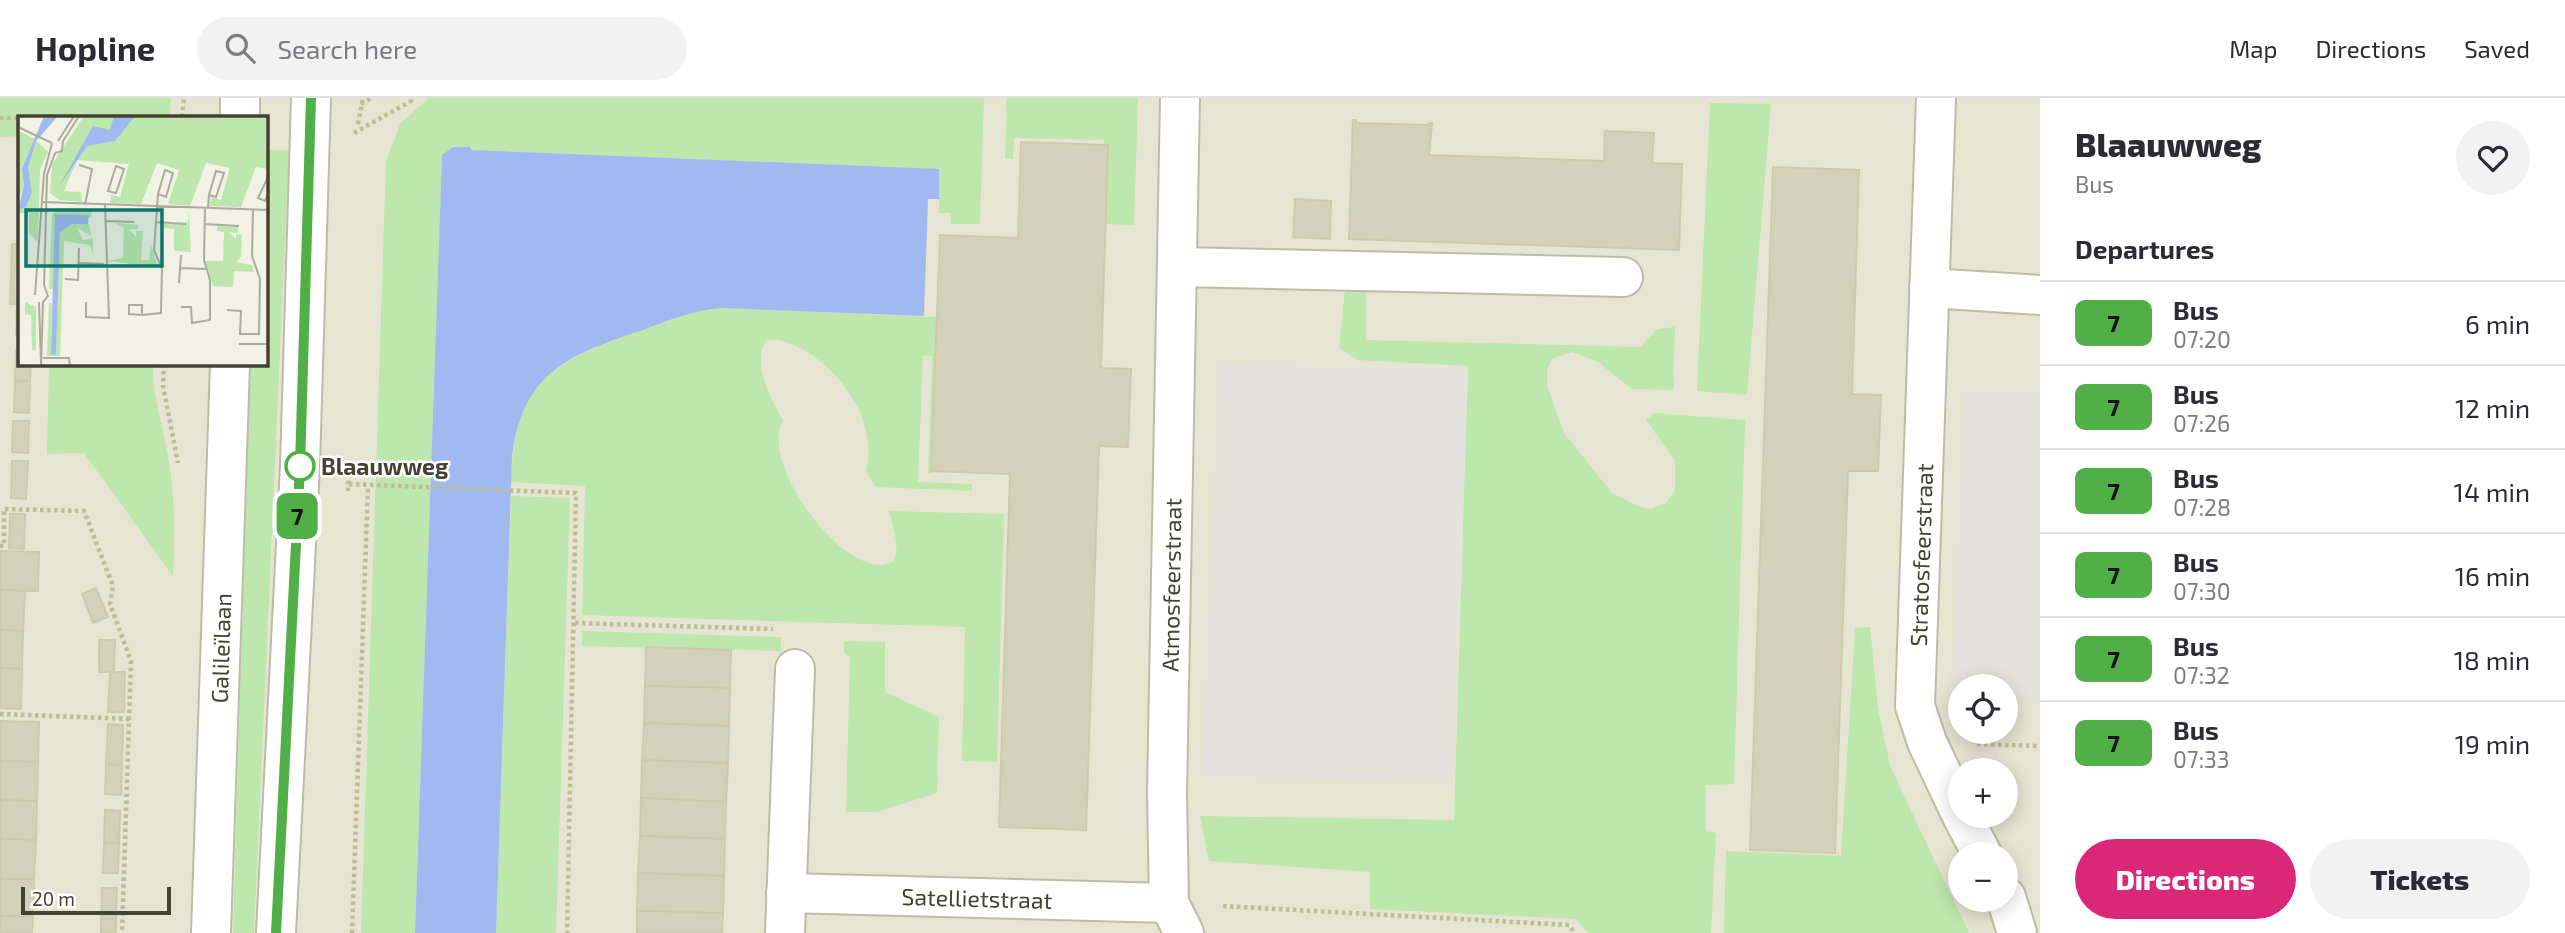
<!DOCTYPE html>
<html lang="en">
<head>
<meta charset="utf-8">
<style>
	body { margin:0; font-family:"Exo 2",sans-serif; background:#f2f2f3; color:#2b2b33; height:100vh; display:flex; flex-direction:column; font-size:26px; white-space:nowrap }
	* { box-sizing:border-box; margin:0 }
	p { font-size:23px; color:#7c7c81 }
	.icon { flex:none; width:38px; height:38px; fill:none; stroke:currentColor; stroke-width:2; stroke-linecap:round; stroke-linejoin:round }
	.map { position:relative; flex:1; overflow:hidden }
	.panel { display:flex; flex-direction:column; background:#fff; width:525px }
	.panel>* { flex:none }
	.badge { padding:0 14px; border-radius:10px; font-size:24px; line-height:46px }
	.fabs { position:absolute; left:1948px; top:576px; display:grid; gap:14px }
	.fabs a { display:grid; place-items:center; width:70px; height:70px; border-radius:50%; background:#fff; box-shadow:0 4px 18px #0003; font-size:35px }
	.scale { position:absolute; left:21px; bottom:18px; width:150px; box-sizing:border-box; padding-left:7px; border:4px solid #444234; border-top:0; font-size:19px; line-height:24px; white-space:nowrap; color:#444234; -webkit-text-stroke:5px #fff; paint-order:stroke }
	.map>.badge { position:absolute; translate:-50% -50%; box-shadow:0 0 0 4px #fff }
	h2 { padding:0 35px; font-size:26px; line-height:63px }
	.round { display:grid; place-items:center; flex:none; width:74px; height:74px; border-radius:37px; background:#f2f2f3 }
	.head { display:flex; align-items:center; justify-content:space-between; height:119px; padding:0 35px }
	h1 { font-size:33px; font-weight:800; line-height:52px }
	.button { display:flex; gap:14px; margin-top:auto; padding:14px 35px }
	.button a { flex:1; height:80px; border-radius:42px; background:#db2777; color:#fff; font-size:28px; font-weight:800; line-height:80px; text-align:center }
	.button a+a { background:#f2f2f3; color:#2b2b33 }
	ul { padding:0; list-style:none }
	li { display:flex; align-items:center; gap:21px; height:84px; padding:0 35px; border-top:2px solid #e1e1e2 }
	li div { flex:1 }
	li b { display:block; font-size:26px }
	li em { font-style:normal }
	li .badge { min-width:77px; font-weight:700; text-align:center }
	header { display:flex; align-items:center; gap:42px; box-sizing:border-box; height:98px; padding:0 35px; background:#fff; border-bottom:2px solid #e1e1e2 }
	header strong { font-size:33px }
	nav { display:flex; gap:38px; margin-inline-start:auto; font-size:24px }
	.search { width:490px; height:63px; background:#f2f2f3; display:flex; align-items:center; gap:18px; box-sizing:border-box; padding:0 24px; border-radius:38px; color:#7c7c81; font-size:26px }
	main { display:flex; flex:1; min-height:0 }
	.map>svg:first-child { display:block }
</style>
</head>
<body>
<header>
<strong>Hopline</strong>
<div class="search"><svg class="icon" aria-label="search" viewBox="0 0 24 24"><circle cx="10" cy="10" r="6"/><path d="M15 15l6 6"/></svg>Search here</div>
<nav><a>Map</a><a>Directions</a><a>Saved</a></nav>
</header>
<main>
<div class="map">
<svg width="2040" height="835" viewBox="0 0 2040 835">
	<rect width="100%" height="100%" fill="#f2f2e4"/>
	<path fill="#e6e5d2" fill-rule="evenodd" d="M0 0H2040V835H0ZM19 19H266V266H19ZM1960 588H2006V634H1960ZM1960 672H2006V718H1960ZM1960 756H2006V802H1960Z"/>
	<g fill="#bde7ad">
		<polygon points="0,0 171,0 170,19 19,19 19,38 0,39"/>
		<polygon points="429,0 984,0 980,126 951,126 951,115 939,115 939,72 470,52 470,49 442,57 415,835 361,835 386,64 400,26"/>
		<polygon points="1007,0 1138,0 1134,127 1106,126 1108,48 1104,47 1104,42 1014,40 1013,61 1005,61"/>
		<polygon points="1710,5 1771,6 1747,297 1697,293"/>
		<polygon points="266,52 289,52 254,835 233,835 250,266 266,266"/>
		<polygon points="1345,192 1366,192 1366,242 1640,249 1657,231 1675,229 1673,292 1632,291 1598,264 1573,254 1553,260 1547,271 1547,287 1564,335 1612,395 1638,408 1651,411 1666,405 1675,392 1675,363 1646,322 1654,315 1745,322 1734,686 1706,687 1706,733 1716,735 1711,835 1588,835 1575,821 1370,811 1370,774 1209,763 1200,718 1454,722 1468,268 1358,262 1339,250"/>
		<path d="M720 210 937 219 931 375H928L932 258 923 257 918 384 972 386V393L876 389 866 374C877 327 849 284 812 257 798 248 783 240 766 242 751 267 772 301 783 323 757 365 850 490 894 463 900 447 893 430 889 413L1004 416 997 664 962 663 965 529 582 517 585 388 511 384C515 284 549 265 637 234 664 225 691 212 720 210Z"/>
		<path d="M49 266H153C152 297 163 327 168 358 175 399 175 436 173 478L84 355 47 356Z"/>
		<polygon points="511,398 570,400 556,835 496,835"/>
		<polygon points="1870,529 1878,610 1890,668 1969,835 1724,835 1726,753 1841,758 1855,530"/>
		<polygon points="582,533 781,539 781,553 582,548"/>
		<polygon points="844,543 885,544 885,594 939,619 937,695 877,714 846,714 850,559 844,555"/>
	</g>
	<g fill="#e3e2dd">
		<polygon points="1218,266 1468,272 1453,684 1202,679"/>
		<polygon points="1963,292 2040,294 2040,604 2006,602 2006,588 1960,588 1960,601 1953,600"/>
	</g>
	<path fill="#a0b9f0" d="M453 49H470L471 52 939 71V101H928L924 218 720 210C693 212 668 223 643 232 569 257 523 273 512 359L496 835H415L442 57Z"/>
	<g fill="#d4d1ba" stroke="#cecbad" stroke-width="2">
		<polygon points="1353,22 1356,22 1356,25 1429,27 1429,25 1432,25 1429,57 1604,63 1605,33 1654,35 1652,65 1682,66 1679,152 1349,141"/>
		<polygon points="1021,44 1108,47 1101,270 1131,271 1128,349 1099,348 1086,732 999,729 1010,376 931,373 940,137 1018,140"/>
		<polygon points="1773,69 1859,72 1852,296 1881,297 1878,373 1848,373 1835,755 1750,752"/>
		<polygon points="1295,101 1331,103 1330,141 1293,139"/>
		<polygon points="12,146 19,146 19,204 17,206 10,206"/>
		<polygon points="17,204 19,204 19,237 16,237"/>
		<polygon points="16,252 19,252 19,266 31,266 30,283 15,283"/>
		<polygon points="15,283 30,283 29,315 14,314"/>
		<polygon points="13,323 29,323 28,355 12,354"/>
		<polygon points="12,363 28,363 26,401 11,400"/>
		<polygon points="10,416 25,416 24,451 9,450"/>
		<polygon points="0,453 39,454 38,493 0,492"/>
		<polygon points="96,490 108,519 93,525 82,496"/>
		<polygon points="0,492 25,493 23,533 0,532"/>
		<polygon points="0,532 23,533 22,571 0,570"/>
		<polygon points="99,542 115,542 114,574 99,574"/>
		<polygon points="646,549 731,552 730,590 645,588"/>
		<polygon points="0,570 22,571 21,611 0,610"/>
		<polygon points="110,574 125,574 124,614 108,614"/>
		<polygon points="645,588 730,590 729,628 644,625"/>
		<polygon points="0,623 39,624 38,664 0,663"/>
		<polygon points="644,625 729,628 728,665 642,662"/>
		<polygon points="108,626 123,627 122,667 106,666"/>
		<polygon points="642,662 728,665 726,704 641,700"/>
		<polygon points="0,663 38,664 37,703 0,702"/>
		<polygon points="106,666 122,667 121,697 105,696"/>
		<polygon points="641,700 726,704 725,741 640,738"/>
		<polygon points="0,702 37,703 36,742 0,741"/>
		<polygon points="105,712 120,713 119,745 104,745"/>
		<polygon points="640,738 725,741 724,778 638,775"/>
		<polygon points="0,741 36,742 34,781 0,781"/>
		<polygon points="104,745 119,745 118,775 103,775"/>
		<polygon points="638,775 724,778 723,815 637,813"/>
		<polygon points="0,781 34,781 33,819 0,818"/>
		<polygon points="102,790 117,790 116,821 101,821"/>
		<polygon points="637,813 723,815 722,835 637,835"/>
		<polygon points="0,818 33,819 32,835 0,835"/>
		<rect x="101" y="821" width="15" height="14"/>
	</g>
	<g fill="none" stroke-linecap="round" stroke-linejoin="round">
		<defs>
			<g id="minor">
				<polyline points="1180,0 1167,695 1169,805 1184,835"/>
				<polyline points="1936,0 1915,608 1927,644 1960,714"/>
				<polyline points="240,19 240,0"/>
				<polyline points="1178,169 1623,179"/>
				<polyline points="1929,190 2040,197"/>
				<polyline points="1962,718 1982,756"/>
				<path id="s1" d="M786 795 1169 805"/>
				<polyline points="2006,799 2017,835"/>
				<path id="s2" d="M211 835 230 266"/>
				<polyline points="276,835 300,368 311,0"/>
				<polyline points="785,835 795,571"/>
			</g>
		</defs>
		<use href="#minor" stroke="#bebca7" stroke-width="42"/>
		<g stroke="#bfbc98" stroke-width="4.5" stroke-dasharray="3.5 3.5" stroke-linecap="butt">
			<polyline points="361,6 371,0"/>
			<polyline points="182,19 184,0"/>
			<polyline points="0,20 19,20"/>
			<polyline points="358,26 363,0"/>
			<polyline points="354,35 411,3 409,0"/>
			<polyline points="164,266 163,288 178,365"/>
			<polyline points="349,386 576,395 567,835"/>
			<polyline points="348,393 349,374"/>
			<polyline points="0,448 4,448 4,411 84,413 113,488 110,506 131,563 122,835"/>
			<polyline points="575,525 773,531"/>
			<polyline points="0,616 130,621"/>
			<polyline points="1977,646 2040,648"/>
			<polyline points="1223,808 1569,827 1575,835"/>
			<polyline points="352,835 368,388"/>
		</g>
		<use href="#minor" stroke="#fff" stroke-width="38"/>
	</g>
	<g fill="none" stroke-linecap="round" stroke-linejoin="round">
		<defs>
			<polyline id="line" points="276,835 300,368 311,0"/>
		</defs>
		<use href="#line" stroke="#fff" stroke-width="16"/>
		<use href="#line" stroke="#50af46" stroke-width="10"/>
	</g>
	<circle fill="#fff" stroke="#50af46" stroke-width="3.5" cx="300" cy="368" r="14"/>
	<g text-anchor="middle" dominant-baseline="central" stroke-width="5" stroke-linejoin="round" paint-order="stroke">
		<g font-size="23" font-weight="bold" fill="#444234" stroke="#fff" text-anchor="start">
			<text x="321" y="368">Blaauwweg</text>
		</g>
		<g font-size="23" fill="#444234" stroke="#fff">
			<text transform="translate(1921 457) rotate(-88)">Stratosfeerstraat</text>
			<text transform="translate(1171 487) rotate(-89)">Atmosfeerstraat</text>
			<text stroke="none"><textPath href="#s2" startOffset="285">Galileïlaan</textPath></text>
			<text stroke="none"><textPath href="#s1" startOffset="191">Satellietstraat</textPath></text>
		</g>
	</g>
	<g transform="translate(18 18)">
		<rect width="250" height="250" fill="#f2f2e4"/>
		<path d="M66 0H250V53L238 51 223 91 192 90 193 81 203 84 212 52 188 47 172 90 150 88 161 54 139 47 123 88 92 87 93 79 102 81 111 48 59 44 46 75 63 76 64 86 41 84 32 77 34 48ZM0 14 17 23 4 53 6 69 0 84ZM18 24 30 36 22 54 20 126 11 118V97H0L14 76 10 52ZM41 92 74 93 73 102 38 98 35 173H31L34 98ZM171 95 173 136 156 135V113L146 112V108L170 106ZM98 107 120 109V113H111L118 121V115H125L123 144H131L133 129 140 151 89 145 105 142 106 112ZM55 108H71L73 120 59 112 65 124 75 122V138L72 129 46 125 42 240H29L31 187H34L33 238H38L42 116ZM199 110 220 111V117L211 116 218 124V118L224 119 223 141 218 146 234 149 236 156 216 155 215 171 195 170 187 145H205L206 116 199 115ZM7 186 18 191V234H14L13 199 7 198Z" fill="#bde7ad"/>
		<path d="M26 0H40L18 25 10 52 14 76 8 91 0 94 6 69 4 53ZM96 0H117L97 25 69 30 40 72 75 10 92 14ZM37 98 71 99 70 108H54L42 116 38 239 33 238Z" fill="#a0b9f0"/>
		<path fill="none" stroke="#acac9e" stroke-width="2" d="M0 11 34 27M40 25 56 0M37 37 44 35 45 25 61 0M61 49 74 53 67 89M98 50 106 53 98 77 90 75ZM147 54 155 57 148 81 140 78ZM251 59 240 82 247 85 251 75M24 86 251 94M190 92 191 79 198 81 206 57 198 55 191 79M87 105 116 106M137 106 168 108M186 108 221 110M60 147 86 148M162 152 188 153M47 163 60 164 61 132M161 167 163 139M17 179 26 58 34 27M21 186 23 248M68 186V201L91 202 87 89M111 189H124V199L111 198ZM163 191H173L174 207 192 204V164L186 144 187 92M209 194 223 195 222 218H241L242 163 234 140 235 94M124 199 143 197 144 153 136 134 140 78M221 228H251M25 242H51L52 250M23 250 25 186 30 180 26 169 29 59 37 37"/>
		<path fill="#0f766e" fill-opacity="0.15" stroke="#0f766e" stroke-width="3.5" d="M8 94H144V150H8Z"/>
		<rect width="250" height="250" fill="none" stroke="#444234" stroke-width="3.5"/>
	</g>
</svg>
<div class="fabs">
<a><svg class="icon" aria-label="locate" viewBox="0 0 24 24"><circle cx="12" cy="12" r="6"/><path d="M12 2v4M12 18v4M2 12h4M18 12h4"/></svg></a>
<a>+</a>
<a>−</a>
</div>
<div class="scale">20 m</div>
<b class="badge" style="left:297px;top:418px;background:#50af46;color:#111">7</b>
</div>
<section class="panel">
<div class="head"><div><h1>Blaauwweg</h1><p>Bus</p></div><a class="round"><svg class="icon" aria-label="heart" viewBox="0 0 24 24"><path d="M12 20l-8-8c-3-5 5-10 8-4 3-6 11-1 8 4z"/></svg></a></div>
<h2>Departures</h2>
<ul>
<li><span class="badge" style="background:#50af46;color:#111">7</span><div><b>Bus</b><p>07:20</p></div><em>6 min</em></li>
<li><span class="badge" style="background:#50af46;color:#111">7</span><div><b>Bus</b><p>07:26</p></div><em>12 min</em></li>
<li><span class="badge" style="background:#50af46;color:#111">7</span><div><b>Bus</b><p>07:28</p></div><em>14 min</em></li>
<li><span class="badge" style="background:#50af46;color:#111">7</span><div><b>Bus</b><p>07:30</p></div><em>16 min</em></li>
<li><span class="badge" style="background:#50af46;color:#111">7</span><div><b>Bus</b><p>07:32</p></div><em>18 min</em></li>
<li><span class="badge" style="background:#50af46;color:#111">7</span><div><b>Bus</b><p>07:33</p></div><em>19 min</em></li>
</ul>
<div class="button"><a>Directions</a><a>Tickets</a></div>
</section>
</main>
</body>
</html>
